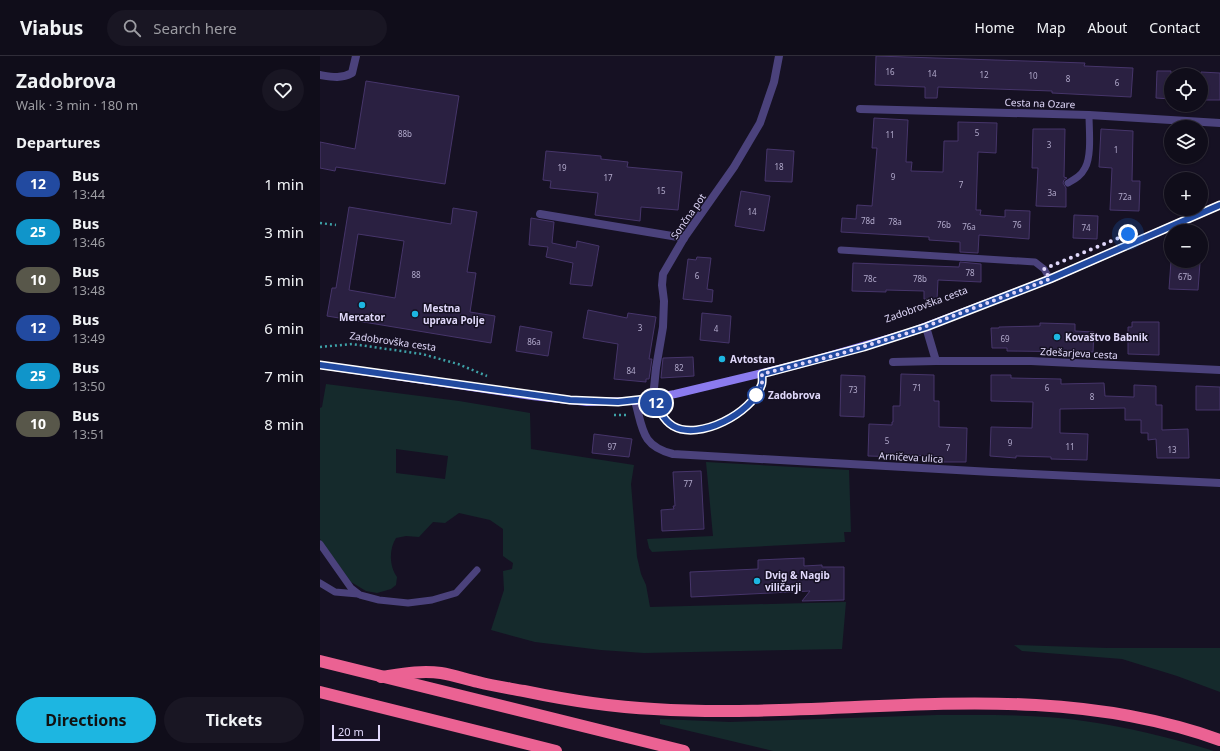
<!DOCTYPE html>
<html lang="en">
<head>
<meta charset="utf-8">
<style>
	body { margin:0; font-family:"Noto Sans",sans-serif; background:#191623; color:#f1f3f6; height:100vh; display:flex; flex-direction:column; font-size:15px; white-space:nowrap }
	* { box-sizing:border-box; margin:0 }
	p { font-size:13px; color:#9c9ca2 }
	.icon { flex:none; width:22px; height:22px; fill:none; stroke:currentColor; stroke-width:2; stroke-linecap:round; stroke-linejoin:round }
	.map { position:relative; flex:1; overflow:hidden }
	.panel { display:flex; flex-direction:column; background:#100d1a; width:320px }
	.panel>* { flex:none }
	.badge { padding:0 8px; border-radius:13px; font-size:14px; line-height:26px }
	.buttons { position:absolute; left:844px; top:12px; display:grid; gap:8px }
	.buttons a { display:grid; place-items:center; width:44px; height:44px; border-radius:50%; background:#100d1a; box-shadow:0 1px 3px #0004,0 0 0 1px #302d39; font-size:20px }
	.scale { position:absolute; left:12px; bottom:10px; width:48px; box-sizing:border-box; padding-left:4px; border:2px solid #e0d8fa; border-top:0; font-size:11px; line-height:14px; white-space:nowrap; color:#e0d8fa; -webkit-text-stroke:3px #161123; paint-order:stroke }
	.you { position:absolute; width:20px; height:20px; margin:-10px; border:3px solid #fff; border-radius:50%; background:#1a73e8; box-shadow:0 0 0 6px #1a73e833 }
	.map>.badge { position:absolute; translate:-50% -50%; box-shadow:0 0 0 2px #fff }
	h2 { padding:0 16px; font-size:15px; line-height:36px }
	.round { display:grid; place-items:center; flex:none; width:42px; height:42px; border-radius:21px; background:#191623 }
	.head { display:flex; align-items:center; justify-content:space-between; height:68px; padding:0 16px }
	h1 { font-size:19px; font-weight:700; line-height:30px }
	.primary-button { display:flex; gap:8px; margin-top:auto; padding:8px 16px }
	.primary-button a { flex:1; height:46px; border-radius:24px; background:#1db6e1; color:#111; font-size:16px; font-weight:700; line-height:46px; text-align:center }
	.primary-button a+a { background:#191623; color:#f1f3f6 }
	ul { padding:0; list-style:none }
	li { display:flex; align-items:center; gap:12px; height:48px; padding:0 16px }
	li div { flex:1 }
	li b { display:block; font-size:15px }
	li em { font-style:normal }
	li .badge { min-width:44px; font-weight:700; text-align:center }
	header { display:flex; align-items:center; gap:24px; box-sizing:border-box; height:56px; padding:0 20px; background:#100d1a; border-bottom:1px solid #302d39 }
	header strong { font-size:19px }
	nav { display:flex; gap:22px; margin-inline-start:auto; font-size:14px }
	.search { width:280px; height:36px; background:#191623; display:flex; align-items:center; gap:10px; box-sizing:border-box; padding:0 14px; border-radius:22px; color:#9c9ca2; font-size:15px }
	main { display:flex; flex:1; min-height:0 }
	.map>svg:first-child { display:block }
</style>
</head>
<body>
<header>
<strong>Viabus</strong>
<div class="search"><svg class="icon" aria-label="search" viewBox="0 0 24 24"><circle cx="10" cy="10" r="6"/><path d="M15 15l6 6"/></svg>Search here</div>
<nav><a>Home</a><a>Map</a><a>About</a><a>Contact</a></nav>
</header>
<main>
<section class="panel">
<div class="head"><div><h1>Zadobrova</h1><p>Walk · 3 min · 180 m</p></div><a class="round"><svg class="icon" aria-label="heart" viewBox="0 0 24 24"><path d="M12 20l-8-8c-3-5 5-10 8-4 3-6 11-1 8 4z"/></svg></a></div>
<h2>Departures</h2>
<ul>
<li><span class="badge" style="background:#224aa0;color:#fff">12</span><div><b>Bus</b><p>13:44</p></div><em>1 min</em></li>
<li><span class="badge" style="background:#1095ca;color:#fff">25</span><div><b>Bus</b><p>13:46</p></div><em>3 min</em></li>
<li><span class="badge" style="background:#58574a;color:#fff">10</span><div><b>Bus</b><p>13:48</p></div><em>5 min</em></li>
<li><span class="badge" style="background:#224aa0;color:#fff">12</span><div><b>Bus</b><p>13:49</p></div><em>6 min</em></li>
<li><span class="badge" style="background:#1095ca;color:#fff">25</span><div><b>Bus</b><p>13:50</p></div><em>7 min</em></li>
<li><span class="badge" style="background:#58574a;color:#fff">10</span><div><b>Bus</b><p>13:51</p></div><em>8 min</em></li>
</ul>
<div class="primary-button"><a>Directions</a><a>Tickets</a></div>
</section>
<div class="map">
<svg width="900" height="695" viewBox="0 0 900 695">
	<rect width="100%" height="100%" fill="#161123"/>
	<g fill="#152a2c" fill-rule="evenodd">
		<path d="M6 328 139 345 210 357 211 393 314 409 311 428 317 501 321 518 326 529 330 551 526 546 522 593 324 597 281 594 215 586 171 574 184 534 183 515 192 513 193 507 183 500V473L170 464 139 457 125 467 113 466 99 481 86 480 76 482C69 493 69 510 77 521L76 529 71 533 57 537 46 535 31 526 0 483V352L2 351ZM76 393 128 400 125 423 76 417Z"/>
		<polygon points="386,406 529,414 531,476 524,476 525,486 332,496 329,492 327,483 393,480"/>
		<polygon points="694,589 787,592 900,592 900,636 857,620 802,603 702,595"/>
		<path d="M617 659C666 659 715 658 764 665 808 671 852 682 894 695H453L340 668V663L410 666Z"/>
	</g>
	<g fill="#2a2041" stroke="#46356a" fill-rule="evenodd">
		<polygon points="556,0 765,7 764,10 813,12 811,41 732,37 732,35 618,31 617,42 605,42 605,31 555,29"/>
		<polygon points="837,15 851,15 851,43 836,42"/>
		<polygon points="881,16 900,17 900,44 881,44"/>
		<polygon points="46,25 139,40 125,128 16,111 15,115 0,112 0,86 35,93"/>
		<polygon points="554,62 588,64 586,106 592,106 591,115 623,116 624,85 638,85 638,66 677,67 676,97 658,96 656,154 661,154 660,159 685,161 685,154 710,155 709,183 659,179 658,197 640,196 640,186 609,184 609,181 521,176 522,162 536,163 537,149 552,150 557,92 552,92"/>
		<polygon points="713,73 745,73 744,121 747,122 744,124 743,127 746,132 746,151 716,150 718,112 712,112"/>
		<polygon points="781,73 813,75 812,125 820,125 819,155 790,154 792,112 779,111"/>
		<polygon points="447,93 474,95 472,126 445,125"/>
		<polygon points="226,95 281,100 281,103 308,106 307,111 362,116 358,154 321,151 320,165 275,159 278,137 230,132 231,125 223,124"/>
		<polygon points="421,135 450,140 444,175 415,170"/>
		<path d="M29 151 131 168 133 152 157 156 147 216 156 217 150 256 175 260 171 287 7 260 12 232H16ZM38 178 84 185 75 242 29 234Z"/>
		<polygon points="754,159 778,160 777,183 753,182"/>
		<polygon points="211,162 234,166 232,187 256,192 257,185 279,190 272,230 250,228 253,207 226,201 228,191 209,189"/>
		<polygon points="377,201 391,202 387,233 393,234 392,246 363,243 368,203 376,204"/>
		<polygon points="851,205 880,207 878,234 849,233"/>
		<polygon points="640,206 661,208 661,226 618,224 617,244 604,243 604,235 566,234 566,236 532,235 533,207 639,211"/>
		<polygon points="268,254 307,262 308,257 336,261 329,303 332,303 329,323 326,323 326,326 294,323 298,288 263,282"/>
		<polygon points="382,257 411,260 409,287 380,284"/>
		<polygon points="812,266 839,266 839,299 808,298 808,271 812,271"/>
		<polygon points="720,267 755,268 755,275 774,276 773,296 687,295 687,292 672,292 671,272 679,272 679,271 720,270"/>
		<polygon points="200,270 232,276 228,300 196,295"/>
		<polygon points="373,301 374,320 341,322 343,302"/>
		<polygon points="581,318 614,319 614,345 619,345 619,371 647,372 646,406 617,406 617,400 585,399 585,401 548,400 549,368 572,369 572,366 573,366 573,350 580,350"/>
		<polygon points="521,319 545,320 544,361 520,360"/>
		<polygon points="671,319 691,319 691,322 741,323 741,328 784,327 785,340 814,341 814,329 836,330 836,349 842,349 842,374 868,373 869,402 837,402 836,383 828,384 828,377 821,377 821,364 805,364 805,352 740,353 740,377 768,378 767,404 731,403 731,401 696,400 696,402 670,400 671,371 712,372 713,346 671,345"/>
		<polygon points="876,330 900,331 900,354 876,354"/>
		<polygon points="274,378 312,383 309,401 272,397"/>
		<polygon points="381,415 384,473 342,475 341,454 354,453 353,450 355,450 353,416"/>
		<polygon points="484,502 484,510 502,509 502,511 524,511 524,544 482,545 490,535 371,541 370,516 438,513 438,504"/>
	</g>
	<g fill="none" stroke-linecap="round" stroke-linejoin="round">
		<g stroke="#3ea1a7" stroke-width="2.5" stroke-dasharray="2 3" stroke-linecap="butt">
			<polyline points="0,167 16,169"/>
			<polyline points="0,291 32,288 102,298 138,308 167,320"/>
			<polyline points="294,359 307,359"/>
		</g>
		<g stroke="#4b427c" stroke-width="7">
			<path d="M748 127C755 123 761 120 765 112 772 100 769 73 769 59"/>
			<polyline points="521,194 715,206 724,213 730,223"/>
			<path d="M333 342C338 352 343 364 353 370 379 385 432 357 441 330 443 327 442 322 442 318"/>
			<polyline points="0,488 31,532 40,539 59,544 88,547 112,544 136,537 157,514"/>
			<polyline points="0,527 15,536 38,538"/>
		</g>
		<g stroke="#4b427c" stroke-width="8">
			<path d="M0 19C12 21 21 23 32 17L36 0"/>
			<polyline points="540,53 769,59 900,67"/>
			<polyline points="220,158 364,182"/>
			<polyline points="606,271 616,305 711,305 900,314"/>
			<polyline points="573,306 616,305"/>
			<polyline points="333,342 336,312 343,271 344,245 342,229 343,218 364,182 414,111 440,67 454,26 459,0"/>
			<path d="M315 345C323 373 321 390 353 398L672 416 900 427"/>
		</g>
		<polyline stroke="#8b7bee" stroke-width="8" points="0,309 212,340 267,346 315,345 355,338 480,308 591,276 730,223 900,149"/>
		<g stroke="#eb6293" stroke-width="12">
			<polyline points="0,605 364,695"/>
			<path d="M61 621C81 618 101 614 121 617 133 619 145 623 158 626 173 630 188 632 204 635 247 644 290 651 334 653 525 665 714 617 900 684"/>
			<polyline points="0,636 236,695"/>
		</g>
	</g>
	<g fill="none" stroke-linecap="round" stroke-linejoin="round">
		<defs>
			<path id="line" d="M0 309 250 344 298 346 334 342C338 352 343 364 353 370 379 385 432 357 441 330 443 327 442 322 442 318L544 291 606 271 730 223 900 149"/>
		</defs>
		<use href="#line" stroke="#fff" stroke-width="9"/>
		<use href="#line" stroke="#224aa0" stroke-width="6"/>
		<polyline stroke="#e0d8fa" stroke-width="4" stroke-dasharray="0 7.2" points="436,339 442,330 442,318 516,299 591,276 730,223 724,213 808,178"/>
	</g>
	<g fill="#1db6e1" stroke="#161123" stroke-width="1.5">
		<circle cx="42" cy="249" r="4"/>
		<circle cx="95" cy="258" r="4"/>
		<circle cx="737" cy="281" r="4"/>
		<circle cx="402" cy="303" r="4"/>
		<circle cx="437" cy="525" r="4"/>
	</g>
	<circle fill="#fff" stroke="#224aa0" stroke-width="2" cx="436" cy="339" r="8"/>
	<g text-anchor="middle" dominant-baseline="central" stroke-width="3" stroke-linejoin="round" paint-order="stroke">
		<g font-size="8" fill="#b2aacc">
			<text x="570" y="15">16</text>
			<text x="612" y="17">14</text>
			<text x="664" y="18">12</text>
			<text x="713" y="19">10</text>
			<text x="748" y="22">8</text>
			<text x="797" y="26">6</text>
			<text x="657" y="76">5</text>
			<text x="85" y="77">88b</text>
			<text x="570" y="78">11</text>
			<text x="729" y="88">3</text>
			<text x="796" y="93">1</text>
			<text x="459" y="110">18</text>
			<text x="242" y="111">19</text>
			<text x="573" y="120">9</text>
			<text x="288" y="121">17</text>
			<text x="641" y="128">7</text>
			<text x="341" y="134">15</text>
			<text x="732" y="136">3a</text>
			<text x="805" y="140">72a</text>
			<text x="432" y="155">14</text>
			<text x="548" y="164">78d</text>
			<text x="575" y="165">78a</text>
			<text x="624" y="168">76b</text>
			<text x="697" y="168">76</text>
			<text x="649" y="170">76a</text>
			<text x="766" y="171">74</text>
			<text x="650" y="216">78</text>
			<text x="96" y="218">88</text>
			<text x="377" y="219">6</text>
			<text x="865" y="220">67b</text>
			<text x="550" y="222">78c</text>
			<text x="600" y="222">78b</text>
			<text x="320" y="271">3</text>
			<text x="396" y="272">4</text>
			<text x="685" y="282">69</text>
			<text x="214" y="285">86a</text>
			<text x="359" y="311">82</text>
			<text x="311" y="314">84</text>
			<text x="597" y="331">71</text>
			<text x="727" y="331">6</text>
			<text x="533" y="333">73</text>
			<text x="772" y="340">8</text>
			<text x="567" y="384">5</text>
			<text x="690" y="386">9</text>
			<text x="292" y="390">97</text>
			<text x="750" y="390">11</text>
			<text x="628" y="391">7</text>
			<text x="852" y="393">13</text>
			<text x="368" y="427">77</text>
		</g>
		<g font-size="10" fill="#e0d8fa" stroke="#161123">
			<text transform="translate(720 47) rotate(2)">Cesta na Ozare</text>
			<text transform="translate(368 160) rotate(-55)">Sončna pot</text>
			<text transform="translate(606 248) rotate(-20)">Zadobrovška cesta</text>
			<text transform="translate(73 285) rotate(8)">Zadobrovška cesta</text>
			<text transform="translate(759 297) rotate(3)">Zdešarjeva cesta</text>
			<text transform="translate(591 401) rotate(3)">Arničeva ulica</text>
		</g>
		<g font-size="10" font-weight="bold" fill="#e0d8fa" stroke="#161123" text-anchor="start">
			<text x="103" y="252">Mestna<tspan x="103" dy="12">uprava Polje</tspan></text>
			<text x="42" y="261" text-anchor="middle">Mercator</text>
			<text x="745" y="281">Kovaštvo Babnik</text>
			<text x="410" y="303">Avtostan</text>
			<text x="445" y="519">Dvig &amp; Nagib<tspan x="445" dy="12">viličarji</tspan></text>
		</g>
		<g font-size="10" font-weight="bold" fill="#e0d8fa" stroke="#161123" text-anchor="start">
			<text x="448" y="339">Zadobrova</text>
		</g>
	</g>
</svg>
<div class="buttons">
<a><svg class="icon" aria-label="locate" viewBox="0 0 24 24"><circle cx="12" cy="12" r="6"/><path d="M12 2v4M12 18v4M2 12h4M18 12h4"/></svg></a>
<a><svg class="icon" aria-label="layers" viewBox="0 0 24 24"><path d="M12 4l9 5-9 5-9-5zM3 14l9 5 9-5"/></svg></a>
<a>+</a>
<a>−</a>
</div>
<div class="scale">20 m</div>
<div class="you" style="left:808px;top:178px"></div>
<b class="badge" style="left:336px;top:347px;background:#224aa0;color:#fff">12</b>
</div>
</main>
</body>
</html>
